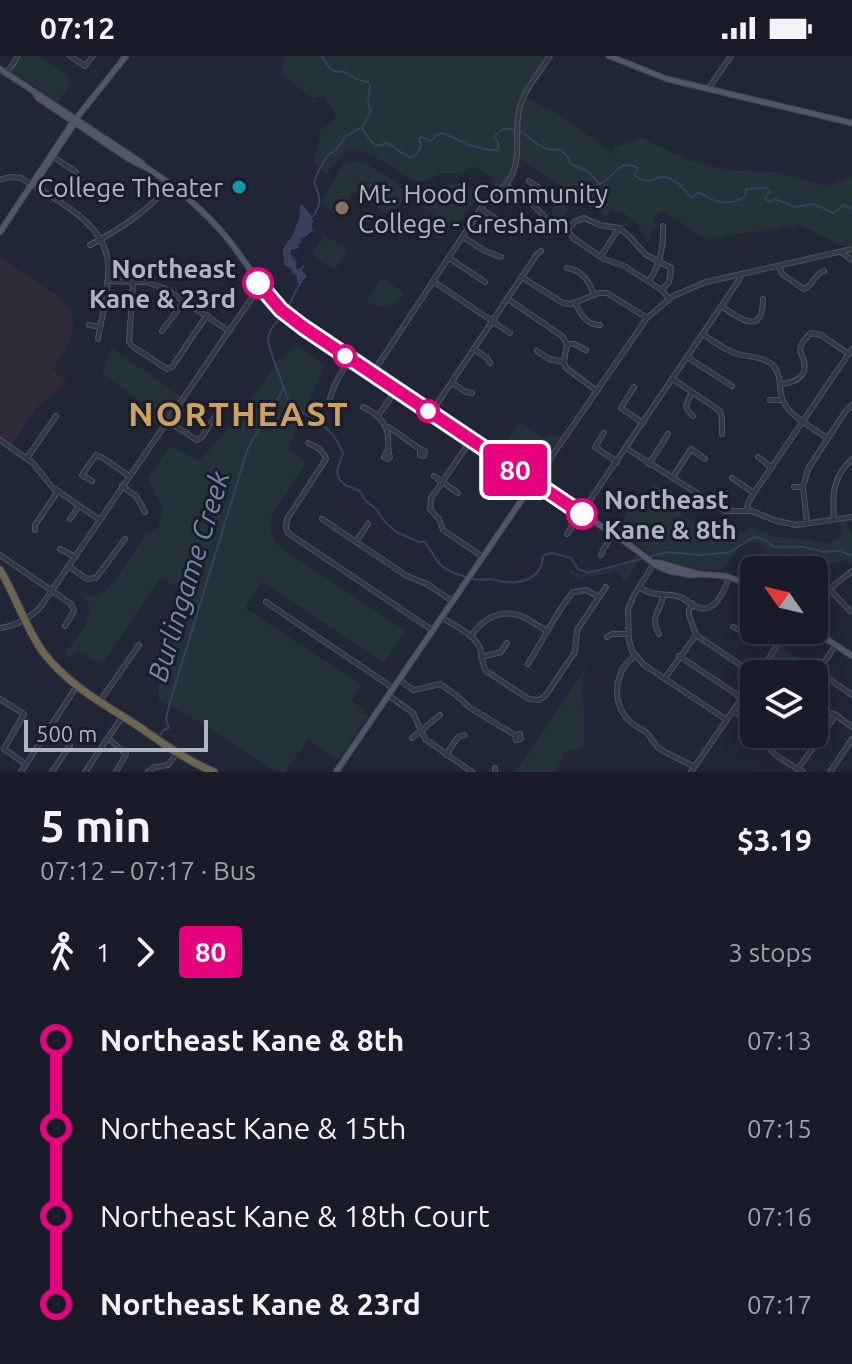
<!DOCTYPE html>
<html lang="en">
<head>
<meta charset="utf-8">
<style>
	body { margin:0; font-family:Ubuntu,sans-serif; background:#222530; color:#f1f3f6; height:100vh; display:flex; flex-direction:column; font-size:30px; white-space:nowrap }
	* { box-sizing:border-box; margin:0 }
	p { font-size:26px; color:#9fa1a8 }
	.icon { flex:none; width:44px; height:44px; fill:none; stroke:currentColor; stroke-width:2; stroke-linecap:round; stroke-linejoin:round }
	.map { position:relative; height:716px; overflow:hidden }
	.panel { display:flex; flex-direction:column; background:#191c28; flex:1 }
	.panel>* { flex:none }
	.badge { padding:0 16px; border-radius:6px; font-size:28px; line-height:52px }
	.needle { width:52px; rotate:304deg }
	.tools { position:absolute; left:740px; top:500px; display:grid; gap:16px }
	.tools a { display:grid; place-items:center; width:88px; height:88px; border-radius:12px; background:#191c28; box-shadow:0 4px 20px #0003,0 0 0 2px #373a45; font-size:40px }
	.scale { position:absolute; left:24px; bottom:20px; width:184px; box-sizing:border-box; padding-left:8px; border:4px solid #afb3c3; border-top:0; font-size:22px; line-height:28px; white-space:nowrap; color:#afb3c3; -webkit-text-stroke:6px #1a1e2b; paint-order:stroke }
	.map>.badge { position:absolute; translate:-50% -50%; box-shadow:0 0 0 4px #fff }
	.legs { display:flex; align-items:center; gap:12px; height:88px; padding:0 40px; font-size:26px }
	.legs p { margin-inline-start:auto }
	.head { display:flex; align-items:center; justify-content:space-between; height:136px; padding:0 40px }
	h1 { font-size:44px; font-weight:600; line-height:60px }
	ul { padding:0 40px; list-style:none }
	li { display:flex; align-items:center; gap:28px; height:88px; font-size:30px }
	li i { display:grid; place-items:center; width:12px; height:100%; margin:0 10px; background:currentColor }
	li i::after { content:''; width:20px; height:20px; margin:-10px; border:6px solid; border-radius:50%; background:#191c28 }
	li p { margin-inline-start:auto }
	li:first-child i { background:linear-gradient(#0000 50%,currentColor 0) }
	li:last-child i { background:linear-gradient(currentColor 50%,#0000 0) }
	.status { display:flex; justify-content:space-between; align-items:center; height:56px; padding:0 40px; background:#191c28; direction:ltr }
	.status svg { height:22px; fill:currentColor }
	.map>svg:first-child { display:block }
</style>
</head>
<body>
<div class="status"><b>07:12</b><svg viewBox="0 0 49 12"><path d="M0 12V9h3v3zM5 12V6h3v6zM10 12V3h3v9zM15 12V0h3v12zM26 1h20v11H26zM47 4h2v5h-2z"/></svg></div>
<div class="map">
<svg width="852" height="716" viewBox="0 0 852 716">
	<rect width="100%" height="100%" fill="#212636"/>
	<polygon fill="#2f2c38" points="0,201 60,242 70,253 74,267 71,282 52,314 66,324 62,330 35,353 12,388 0,380"/>
	<g fill="#243338">
		<polygon points="22,0 39,0 68,19 70,30 58,46 13,16 12,14"/>
		<path d="M284 0H547L522 40 557 57 612 97 615 92 641 81 686 103 728 114 776 116 826 130 852 120V190H843L801 169 705 183 664 155 653 161V167L659 168V170L653 172 650 184 647 183 635 165H632L622 172 620 170 630 163 626 158 612 154 607 161 581 144 573 145 563 161V171L555 169 551 165 553 151 561 130 515 99 513 112 502 130 495 131 491 120 473 111 460 118 442 117 419 127C404 119 365 89 348 95 340 99 332 111 326 119L314 106 321 72 332 66 336 60 324 40 311 42 282 18Z"/>
		<path d="M360 104 397 127C413 144 398 148 389 159L353 136 337 161 321 146 344 107Z"/>
		<polygon points="450,127 465,129 480,137 455,173 423,151 431,136"/>
		<polygon points="325,179 348,194 335,213 312,198"/>
		<path d="M382 222 404 237C394 251 382 255 366 246Z"/>
		<path d="M295 289 325 309 288 392 306 407 272 459C269 474 271 483 283 493L406 575 384 607 262 526 245 552 361 629 351 645 365 654 363 657 368 660 338 704 308 683 285 716H277L174 650 172 651 158 644 160 603 156 599 182 535 161 521 104 605 97 606 79 594 69 602 65 598C75 583 97 561 86 543 83 537 76 533 72 529L84 538 92 540 105 535 115 525 146 478 157 472 164 455 148 422 170 390 200 404 240 359 279 303 281 304Z"/>
		<polygon points="111,292 181,340 166,362 162,360 158,366 143,356 147,349 102,318"/>
		<polygon points="520,366 545,383 550,377 559,383 541,407 533,405 525,400 518,410 499,397"/>
		<path d="M654 427 681 445 682 459C702 476 721 473 745 477L750 470 775 481 812 484 828 488 842 479 840 465 846 464 850 476 852 477V509L848 505 833 507 806 503 786 496 762 505 761 503 766 497 759 487 742 486 724 512 722 511 720 514C703 513 685 514 669 508 649 501 633 484 616 473L635 444 641 447Z"/>
		<path d="M636 499 641 502 625 526 617 515C601 522 597 515 580 524L569 517 571 514 582 519 589 511 593 514 606 516 613 510H622Z"/>
		<polygon points="781,590 806,607 799,618 761,618"/>
		<path d="M588 608C579 629 582 634 584 654 584 666 584 677 584 689L576 693 565 695 556 716H514L519 711Z"/>
	</g>
	<polygon fill="#37415e" points="302,148 311,159 314,160 312,163 314,166 312,167 312,171 314,174 304,182 302,181 300,184 302,186 297,189 300,192 291,194 291,199 297,206 296,212 298,214 303,209 305,210 302,214 307,221 302,225 303,227 297,227 297,220 291,216 292,214 284,208 283,193 293,178 300,159 299,153"/>
	<g fill="none" stroke-linecap="round" stroke-linejoin="round">
		<g stroke="#37415e" stroke-width="2">
			<path d="M322 0 330 13 338 16 342 15 356 23 368 26 370 29 368 48 371 55 362 72C366 78 370 86 376 90L387 87 410 102 417 98 421 89 419 82 422 81 431 85 437 79 443 77 469 89 489 94H497L499 90 495 80C503 69 510 73 522 76 525 79 542 92 548 93 552 94 557 93 561 94L568 101 571 108 589 116 599 128C615 123 617 101 638 112L634 118C648 132 651 120 665 121 675 122 686 135 691 142L699 136C713 146 731 151 745 140L746 133 766 132 770 136 765 141 768 146 776 143 794 151 813 148 834 157 844 149 852 153"/>
			<path d="M314 159C322 146 320 140 314 126L317 118 327 100 337 93 345 81 360 72"/>
			<polyline points="288,251 300,227"/>
			<path d="M279 263C273 270 268 276 268 285 268 289 287 342 289 345 309 366 331 365 343 397L337 415 339 423 345 429 360 435 366 445 376 453 385 466 396 476 419 486H425C441 509 436 511 466 521"/>
			<path d="M472 523C480 525 483 523 491 523 492 523 503 526 504 526 523 528 542 522 543 500 553 493 560 501 571 502L578 513 588 517 667 496 702 499 730 496 754 481 766 484 774 491H803L824 496 841 495 852 500"/>
			<path d="M161 679 162 675 169 672 166 663 170 646 247 395C256 373 275 355 283 332"/>
		</g>
		<defs>
			<g id="minor">
				<polyline points="70,0 85,10 93,0"/>
				<polyline points="6,18 18,0"/>
				<polyline points="708,33 731,0"/>
				<polyline points="53,101 76,116"/>
				<path d="M0 124 10 121 21 122C52 142 105 165 108 207 110 230 102 260 98 283"/>
				<polyline points="529,125 543,135 533,148"/>
				<polyline points="505,129 525,141 555,171 567,173 573,182 604,203 624,210 662,234 669,243"/>
				<polyline points="481,153 515,175 519,175"/>
				<polyline points="567,173 576,165 584,162 600,169 619,172 629,180 645,198 671,212 669,226 662,234"/>
				<polyline points="463,181 485,195 501,201"/>
				<path d="M90 189C115 176 154 152 169 127"/>
				<polyline points="841,196 852,204"/>
				<polyline points="601,200 619,172"/>
				<polyline points="449,202 485,226"/>
				<path d="M779 210 782 218 804 233C813 230 814 218 824 215"/>
				<path d="M567 212C582 214 589 225 594 239"/>
				<polyline points="523,222 563,247 571,248 599,237 607,237 647,262"/>
				<polyline points="107,225 145,226 164,232 229,275"/>
				<polyline points="433,225 510,277"/>
				<path d="M649 225C660 209 664 189 663 170"/>
				<polyline points="133,226 129,286 132,290 167,313 172,311 207,259"/>
				<polyline points="508,243 562,280 567,288"/>
				<path d="M575 247C581 258 586 269 600 269"/>
				<path d="M721 250C738 261 763 282 763 243"/>
				<polyline points="89,269 100,271"/>
				<polyline points="162,275 185,244"/>
				<path d="M702 278C713 285 723 293 735 297 746 301 761 300 770 307 784 317 777 334 784 347 793 362 813 372 827 382"/>
				<polyline points="567,288 564,306 566,312 597,335"/>
				<polyline points="567,288 574,288 586,294"/>
				<polyline points="474,293 487,302 490,307"/>
				<polyline points="537,295 549,303 564,306"/>
				<polyline points="687,301 732,330"/>
				<path d="M372 318 484 148C493 138 504 133 511 121 522 100 514 77 519 54 523 35 540 16 550 0"/>
				<polyline points="673,323 720,355 722,363 722,378"/>
				<polyline points="452,327 466,336 472,337"/>
				<path d="M780 328C793 327 808 322 804 305 803 300 800 298 800 293 801 286 807 281 811 277L821 279 849 298"/>
				<polyline points="634,331 621,352 643,367"/>
				<polyline points="692,336 686,349 688,355 693,360"/>
				<polyline points="770,344 782,344"/>
				<path d="M329 350C330 333 341 317 350 303"/>
				<path d="M363 351C376 357 387 366 388 381 389 389 387 393 390 401L388 403 384 401 387 395"/>
				<polyline points="431,357 537,198 541,195"/>
				<polyline points="378,360 396,334"/>
				<polyline points="167,365 197,384 202,381 220,353"/>
				<polyline points="385,370 390,372 420,393 420,399 424,400 425,395 420,393"/>
				<polyline points="604,377 595,391 617,406"/>
				<polyline points="0,384 33,407 52,431 100,464"/>
				<polyline points="471,384 431,442 430,453 439,463 443,474 483,501"/>
				<path d="M308 387C316 390 324 395 326 403L287 463 286 472 288 477 432 574"/>
				<polyline points="626,392 725,455 752,455 774,464 796,469 852,461"/>
				<polyline points="758,401 772,412"/>
				<polyline points="27,402 56,360"/>
				<polyline points="649,408 668,378"/>
				<polyline points="434,420 458,437"/>
				<polyline points="672,422 691,393 705,403"/>
				<polyline points="732,422 754,437"/>
				<polyline points="92,425 82,419 96,399 103,402 129,420"/>
				<polyline points="534,426 647,262 673,240 706,226 852,193"/>
				<polyline points="122,430 136,440 145,456"/>
				<polyline points="794,431 803,431"/>
				<polyline points="698,453 704,444"/>
				<polyline points="747,455 748,447 754,437 852,293"/>
				<polyline points="70,463 79,450"/>
				<polyline points="322,463 407,520 427,528 452,545"/>
				<path d="M834 463C832 439 833 420 852 403"/>
				<polyline points="807,467 803,431 808,413 845,356 852,349"/>
				<polyline points="35,474 35,469 58,435"/>
				<polyline points="567,478 739,224 741,218"/>
				<polyline points="356,486 368,468"/>
				<polyline points="60,493 75,501"/>
				<polyline points="0,499 71,548 74,555 65,570"/>
				<polyline points="601,499 603,494 613,478"/>
				<polyline points="654,507 634,539 628,553 629,584 632,595 644,609 727,664"/>
				<polyline points="68,510 87,523 96,522 125,483"/>
				<polyline points="789,513 790,514"/>
				<path d="M814 521C828 526 838 546 852 556"/>
				<path d="M639 531C654 541 661 537 677 540 685 542 692 550 700 552 716 556 725 533 729 521"/>
				<polyline points="814,541 824,536"/>
				<polyline points="814,545 852,515"/>
				<polyline points="266,546 393,632"/>
				<polyline points="693,548 689,554 689,559 696,579 754,618"/>
				<path d="M441 561C453 569 472 577 479 590 483 598 481 607 486 615L529 643 539 644"/>
				<polyline points="733,571 746,577 754,574"/>
				<path d="M0 572C16 570 32 561 42 549L229 275 254 239 262 232"/>
				<path d="M659 578C649 560 661 555 663 540"/>
				<path d="M471 580C481 565 498 553 518 559 528 561 537 571 548 575"/>
				<polyline points="607,581 612,578 627,578"/>
				<path d="M635 600C615 614 611 643 627 663 633 669 641 672 648 678 652 683 654 689 660 693 671 700 683 704 694 711"/>
				<polyline points="679,600 742,642"/>
				<polyline points="481,601 501,596 507,587"/>
				<path d="M528 608C543 584 555 558 573 536L586 534 599 541"/>
				<polyline points="818,615 852,639"/>
				<polyline points="758,618 788,574"/>
				<polyline points="814,621 836,589"/>
				<polyline points="665,622 696,579"/>
				<polyline points="399,624 414,634 440,628 457,640 469,651 515,679 520,678 521,683 516,684 515,679"/>
				<polyline points="388,639 413,657 425,683 472,716"/>
				<polyline points="0,643 24,658 4,693 24,707"/>
				<polyline points="539,644 546,639 575,596 577,574 606,531"/>
				<polyline points="100,645 139,589"/>
				<polyline points="814,653 836,659 852,671"/>
				<polyline points="733,655 754,669"/>
				<polyline points="48,674 70,689 52,716"/>
				<path d="M763 678C766 698 787 706 803 716"/>
				<polyline points="797,678 814,690"/>
				<polyline points="108,682 126,698 116,716"/>
				<polyline points="412,682 440,659"/>
				<polyline points="446,699 458,681 464,679"/>
				<polyline points="798,713 836,659"/>
				<polyline points="21,716 76,631"/>
				<polyline points="85,716 122,661"/>
				<polyline points="148,716 155,711 168,709 177,697"/>
				<polyline points="495,716 495,712"/>
				<polyline points="691,716 754,624"/>
				<polyline points="830,716 852,683"/>
			</g>
			<g id="major">
				<polyline points="609,0 667,23 852,67"/>
				<path d="M0 13 142 107 144 110C175 130 203 153 227 182 252 213 269 248 303 271L631 490 657 510 669 515 690 519 699 518 725 520 740 525 754 534"/>
				<polyline points="36,38 38,42 129,103 143,110"/>
				<polyline points="33,129 35,127 74,68"/>
				<polyline points="0,176 71,69 126,0"/>
				<polyline points="656,506 699,518"/>
				<polyline points="813,574 852,600"/>
				<polyline points="336,716 534,426"/>
			</g>
			<path id="highway" d="M0 514C16 540 25 571 43 596 67 628 102 647 135 668 160 685 185 704 214 716"/>
		</defs>
		<use href="#minor" stroke="#4f5361" stroke-width="6"/>
		<use href="#major" stroke="#3e4250" stroke-width="7"/>
		<use href="#highway" stroke="#3c404e" stroke-width="9"/>
		<use href="#minor" stroke="#343946" stroke-width="4"/>
		<use href="#major" stroke="#525767" stroke-width="5"/>
		<use href="#highway" stroke="#6c6652" stroke-width="7"/>
	</g>
	<g fill="none" stroke-linecap="round" stroke-linejoin="round">
		<defs>
			<polyline id="line-1" points="258,227 281,254 303,271 582,458"/>
		</defs>
		<use href="#line-1" stroke="#fff" stroke-width="18"/>
		<use href="#line-1" stroke="#e6007e" stroke-width="12"/>
	</g>
	<circle fill="#0f9aa8" stroke="#1a1e2b" stroke-width="3" cx="239" cy="131" r="8"/>
	<circle fill="#8d6e63" stroke="#1a1e2b" stroke-width="3" cx="342" cy="152" r="8"/>
	<g fill="#fff" stroke="#e6007e" stroke-width="4">
		<circle cx="258" cy="227" r="14"/>
		<circle cx="345" cy="300" r="10"/>
		<circle cx="428" cy="355" r="10"/>
		<circle cx="582" cy="458" r="14"/>
	</g>
	<g text-anchor="middle" dominant-baseline="central" stroke-width="6" stroke-linejoin="round" paint-order="stroke">
		<g font-size="26" fill="#afb3c3" stroke="#1a1e2b" text-anchor="end">
			<text x="223" y="131">College Theater</text>
			<text x="358" y="137" text-anchor="start">Mt. Hood Community<tspan x="358" dy="30">College - Gresham</tspan></text>
		</g>
		<g font-size="26" font-weight="bold" fill="#afb3c3" stroke="#1a1e2b" text-anchor="end">
			<text x="236" y="212">Northeast<tspan x="236" dy="30">Kane &amp; 23rd</tspan></text>
			<text x="604" y="443" text-anchor="start">Northeast<tspan x="604" dy="30">Kane &amp; 8th</tspan></text>
		</g>
		<g font-size="28" font-style="italic" fill="#7886aa" stroke="#1a1e2b">
			<text transform="translate(188 520) rotate(-73)">Burlingame Creek</text>
		</g>
		<g font-size="34" font-weight="bold" letter-spacing="2" fill="#cda160" stroke="#1a1e2b">
			<text x="239" y="357">NORTHEAST</text>
		</g>
	</g>
</svg>
<div class="tools">
<a><svg class="needle" viewBox="-14 -14 28 28"><path d="M0-13l5 13h-10z" fill="#e53935"/><path d="M0 13l5-13h-10z" fill="#9fa1a8"/></svg></a>
<a><svg class="icon" aria-label="layers" viewBox="0 0 24 24"><path d="M12 4l9 5-9 5-9-5zM3 14l9 5 9-5"/></svg></a>
</div>
<div class="scale">500 m</div>
<b class="badge" style="left:515px;top:414px;background:#e6007e;color:#fff">80</b>
</div>
<section class="panel">
<div class="head"><div><h1>5 min</h1><p>07:12 – 07:17 · Bus</p></div><b>$3.19</b></div>
<div class="legs"><svg class="icon" aria-label="walk" viewBox="0 0 24 24"><circle cx="13" cy="4" r="2"/><path d="M13 8l-2 6 4 7M11 14l-3 7M7 12l3-4h3l4 4"/></svg>1<svg class="icon" aria-label="forward" viewBox="0 0 24 24"><path d="M9 5l7 7-7 7"/></svg><b class="badge" style="background:#e6007e;color:#fff">80</b><p>3 stops</p></div>
<ul>
<li><i style="color:#e6007e"></i><b>Northeast Kane &amp; 8th</b><p>07:13</p></li>
<li><i style="color:#e6007e"></i><span>Northeast Kane &amp; 15th</span><p>07:15</p></li>
<li><i style="color:#e6007e"></i><span>Northeast Kane &amp; 18th Court</span><p>07:16</p></li>
<li><i style="color:#e6007e"></i><b>Northeast Kane &amp; 23rd</b><p>07:17</p></li>
</ul>
</section>
</body>
</html>
